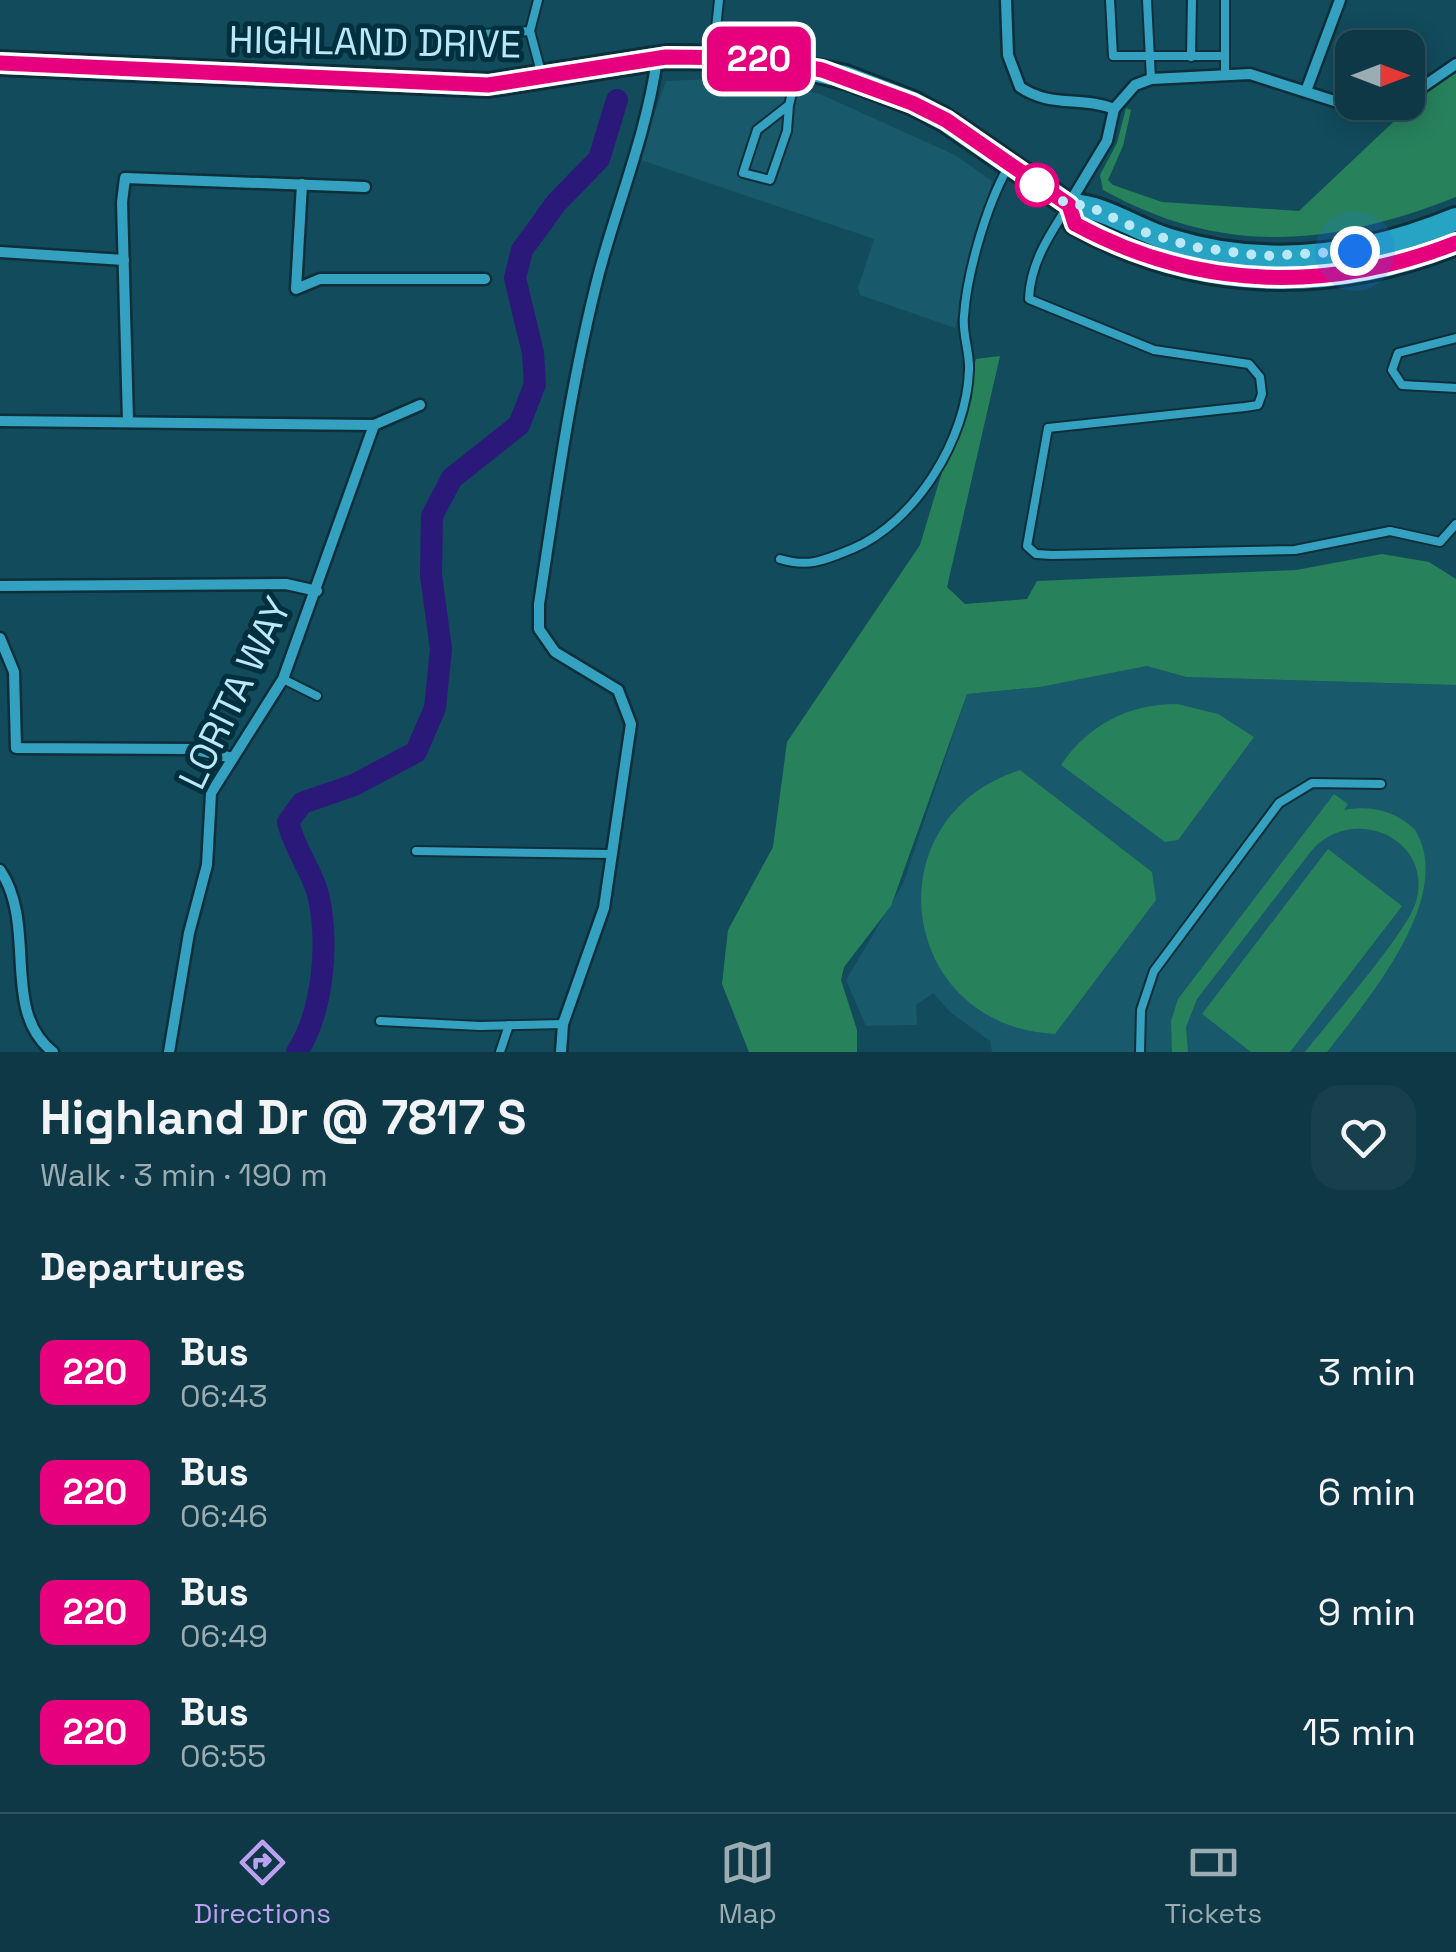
<!DOCTYPE html>
<html lang="en">
<head>
<meta charset="utf-8">
<style>
	body { margin:0; font-family:"Space Grotesk",sans-serif; background:#173f4c; color:#f1f3f6; height:100vh; display:flex; flex-direction:column; font-size:38px; white-space:nowrap }
	* { box-sizing:border-box; margin:0 }
	p { font-size:32px; color:#9bacb3 }
	.icon { flex:none; width:55px; height:55px; fill:none; stroke:currentColor; stroke-width:2; stroke-linecap:round; stroke-linejoin:round }
	.map { position:relative; height:1052px; overflow:hidden }
	.panel { display:flex; flex-direction:column; background:#0e3845; flex:1 }
	.panel>* { flex:none }
	.badge { padding:0 20px; border-radius:15px; font-size:35px; line-height:65px }
	.needle { width:65px; rotate:90deg }
	.controls { position:absolute; left:1335px; top:30px; display:grid; gap:20px }
	.controls a { display:grid; place-items:center; width:90px; height:90px; border-radius:20px; background:#0e3845; box-shadow:0 5px 25px #0003,0 0 0 2px #2e525e; font-size:50px }
	.you { position:absolute; width:50px; height:50px; margin:-25px; border:8px solid #fff; border-radius:50%; background:#1a73e8; box-shadow:0 0 0 15px #1a73e833 }
	.map>.badge { position:absolute; translate:-50% -50%; box-shadow:0 0 0 5px #fff }
	h2 { padding:0 40px; font-size:38px; line-height:90px }
	.round { display:grid; place-items:center; flex:none; width:105px; height:105px; border-radius:30px; background:#173f4c }
	.summary { display:flex; align-items:center; justify-content:space-between; height:170px; padding:0 40px }
	h1 { font-size:48px; font-weight:600; line-height:75px }
	ul { padding:0; list-style:none }
	li { display:flex; align-items:center; gap:30px; height:120px; padding:0 40px }
	li div { flex:1 }
	li b { display:block; font-size:38px }
	li em { font-style:normal }
	li .badge { min-width:110px; font-weight:700; text-align:center }
	.tabs { display:flex; justify-content:space-around; align-items:center; height:140px; border-top:2px solid #2e525e; background:#0e3845; font-size:28px; color:#9bacb3 }
	.tabs a { display:grid; justify-items:center; gap:5px }
	.tabs .active { color:#bca0f2 }
	.map>svg:first-child { display:block }
</style>
</head>
<body>
<div class="map">
<svg width="1456" height="1052" viewBox="0 0 1456 1052">
	<rect width="100%" height="100%" fill="#124b5c"/>
	<g fill="#18596b">
		<polygon points="708,79 785,86 820,94 955,155 992,181 955,328 860,295 858,288 874,239 638,159 666,81"/>
		<polygon points="1147,666 1186,677 1456,685 1456,1052 992,1052 990,1041 950,1012 933,993 916,1005 917,1025 866,1026 846,980 903,884 967,694 1040,687"/>
	</g>
	<g fill="#27825c">
		<path d="M1456 73V197C1332 246 1224 257 1103 190L1100 175 1117 143 1126 108 1131 110 1123 146 1108 180 1113 185 1162 202 1299 211 1425 92Z"/>
		<polygon points="1000,356 947,587 965,604 1027,599 1037,581 1296,570 1382,554 1429,562 1456,579 1456,685 1186,677 1147,666 1040,687 967,694 891,906 844,967 841,980 857,1030 857,1052 749,1052 722,984 728,930 773,847 787,742 920,545 976,359"/>
		<path d="M1177 704 1218 714 1254 737 1178 840 1165 842 1061 765C1088 725 1128 704 1177 704Z"/>
		<path d="M1020 770 1152 872 1156 900 1055 1034C898 1026 870 818 1020 770Z"/>
		<path d="M1334 794 1348 804 1344 810C1371 805 1396 811 1415 830 1456 896 1368 999 1327 1052H1305C1330 1020 1406 934 1416 902 1434 838 1353 804 1312 850L1197 999 1186 1027 1188 1052H1172L1171 1021 1178 999Z"/>
		<polygon points="1328,849 1402,906 1290,1052 1251,1052 1202,1014"/>
	</g>
	<g fill="none" stroke-linecap="round" stroke-linejoin="round">
		<path stroke="#2b197a" stroke-width="22" d="M297 1052C324 1010 329 941 318 894 311 869 294 848 288 822L302 803 354 785 416 752 435 708 441 649 431 575 432 516 452 478 519 425 535 384 533 353 515 278 522 250 557 202 599 159 617 100"/>
		<defs>
			<g id="lane">
				<polyline points="1110,0 1113,56 1225,56"/>
				<polyline points="1147,0 1151,79"/>
				<polyline points="530,31 538,0"/>
				<polyline points="467,35 530,31 541,72"/>
				<polyline points="713,56 719,0"/>
				<polyline points="1191,57 1192,0"/>
				<polyline points="1225,75 1225,0"/>
				<polyline points="789,105 787,131 770,180 743,173 757,130 789,105 798,69"/>
				<path d="M1066 209C1048 237 1030 265 1029 299L1154 350 1249 364 1260 377 1262 394 1258 405 1245 407 1048 428 1027 546 1036 554 1052 555 1295 550 1390 531 1440 542 1456 524"/>
				<polyline points="1456,338 1398,353 1392,370 1402,385 1456,388"/>
				<path d="M780 559C809 568 825 560 852 549 916 522 967 438 969 370 970 352 962 334 964 316 967 273 986 207 1007 169"/>
				<polyline points="283,679 317,696"/>
				<polyline points="416,851 611,854"/>
				<polyline points="380,1021 480,1026 563,1024"/>
				<polyline points="500,1052 509,1025"/>
				<polyline points="1140,1052 1141,1010 1154,971 1279,803 1312,783 1381,784"/>
			</g>
			<g id="street">
				<path d="M1006 0 1008 55 1020 87C1050 108 1082 96 1114 109"/>
				<polyline points="1306,91 1340,0"/>
				<polyline points="1408,97 1456,64"/>
				<polyline points="302,184 296,289 320,279 485,279"/>
				<polyline points="1069,204 1107,141 1114,109 1135,85 1151,79 1250,74 1369,112 1384,112 1401,102"/>
				<polyline points="0,252 124,260"/>
				<polyline points="0,421 374,425 420,405"/>
				<polyline points="128,421 122,202 125,178 365,187"/>
				<polyline points="0,586 286,584 317,591"/>
				<polyline points="0,638 14,672 16,748 191,749 233,758"/>
				<path d="M0 870C38 926 0 1011 53 1052"/>
				<polyline points="169,1052 189,933 207,865 211,793 283,679 374,425"/>
				<path d="M561 1052 563 1024 604 908 631 724 618 690 555 652 539 629V604C556 493 571 381 599 273 618 202 647 132 657 59"/>
			</g>
			<g id="primary">
				<path d="M0 63 488 85 666 57 756 58 845 77 913 103 945 120 1069 205C1103 205 1136 230 1170 240 1266 270 1364 257 1456 219"/>
				<path d="M1069 205 1075 223C1195 291 1330 294 1456 243"/>
			</g>
		</defs>
		<use href="#lane" stroke="#0e2f39" stroke-width="12"/>
		<use href="#street" stroke="#0e2f39" stroke-width="15"/>
		<use href="#primary" stroke="#0e2f39" stroke-width="28"/>
		<use href="#lane" stroke="#35a1c0" stroke-width="8"/>
		<use href="#street" stroke="#35a1c0" stroke-width="10"/>
		<use href="#primary" stroke="#27a3c4" stroke-width="22"/>
	</g>
	<g fill="none" stroke-linecap="round" stroke-linejoin="round">
		<defs>
			<path id="line" d="M0 63 488 85 666 57 756 58 822 70 912 103 946 120 1069 205 1075 224C1196 290 1329 293 1456 243"/>
		</defs>
		<use href="#line" stroke="#fff" stroke-width="22"/>
		<use href="#line" stroke="#e6007e" stroke-width="15"/>
		<polyline stroke="#bae8f9" stroke-width="10" stroke-dasharray="0 18" points="1037,185 1027,179 1069,205 1086,205 1144,232 1194,247 1263,256 1355,251"/>
	</g>
	<circle fill="#fff" stroke="#e6007e" stroke-width="5" cx="1037" cy="185" r="20"/>
	<g text-anchor="middle" dominant-baseline="central" stroke-width="10" stroke-linejoin="round" paint-order="stroke">
		<g font-size="38" fill="#bae8f9" stroke="#00303d">
			<text transform="translate(375 42) rotate(1)">HIGHLAND DRIVE</text>
			<text transform="translate(235 693) rotate(-64)">LORITA WAY</text>
		</g>
	</g>
</svg>
<div class="controls">
<a><svg class="needle" viewBox="-14 -14 28 28"><path d="M0-13l5 13h-10z" fill="#e53935"/><path d="M0 13l5-13h-10z" fill="#9bacb3"/></svg></a>
</div>
<div class="you" style="left:1355px;top:251px"></div>
<b class="badge" style="left:759px;top:59px;background:#e6007e;color:#fff">220</b>
</div>
<section class="panel">
<div class="summary"><div><h1>Highland Dr @ 7817 S</h1><p>Walk · 3 min · 190 m</p></div><a class="round"><svg class="icon" aria-label="heart" viewBox="0 0 24 24"><path d="M12 20l-8-8c-3-5 5-10 8-4 3-6 11-1 8 4z"/></svg></a></div>
<h2>Departures</h2>
<ul>
<li><span class="badge" style="background:#e6007e;color:#fff">220</span><div><b>Bus</b><p>06:43</p></div><em>3 min</em></li>
<li><span class="badge" style="background:#e6007e;color:#fff">220</span><div><b>Bus</b><p>06:46</p></div><em>6 min</em></li>
<li><span class="badge" style="background:#e6007e;color:#fff">220</span><div><b>Bus</b><p>06:49</p></div><em>9 min</em></li>
<li><span class="badge" style="background:#e6007e;color:#fff">220</span><div><b>Bus</b><p>06:55</p></div><em>15 min</em></li>
</ul>
</section>
<nav class="tabs">
<a class="active"><svg class="icon" aria-label="directions" viewBox="0 0 24 24"><path d="M12 3l9 9-9 9-9-9zM9 14v-3h6M13 9l2 2-2 2"/></svg>Directions</a>
<a><svg class="icon" aria-label="map" viewBox="0 0 24 24"><path d="M3 6l6-2 6 2 6-2v14l-6 2-6-2-6 2zM9 4v14M15 6v14"/></svg>Map</a>
<a><svg class="icon" aria-label="tickets" viewBox="0 0 24 24"><path d="M3 7h18v10H3zM15 7v10"/></svg>Tickets</a>
</nav>
</body>
</html>
